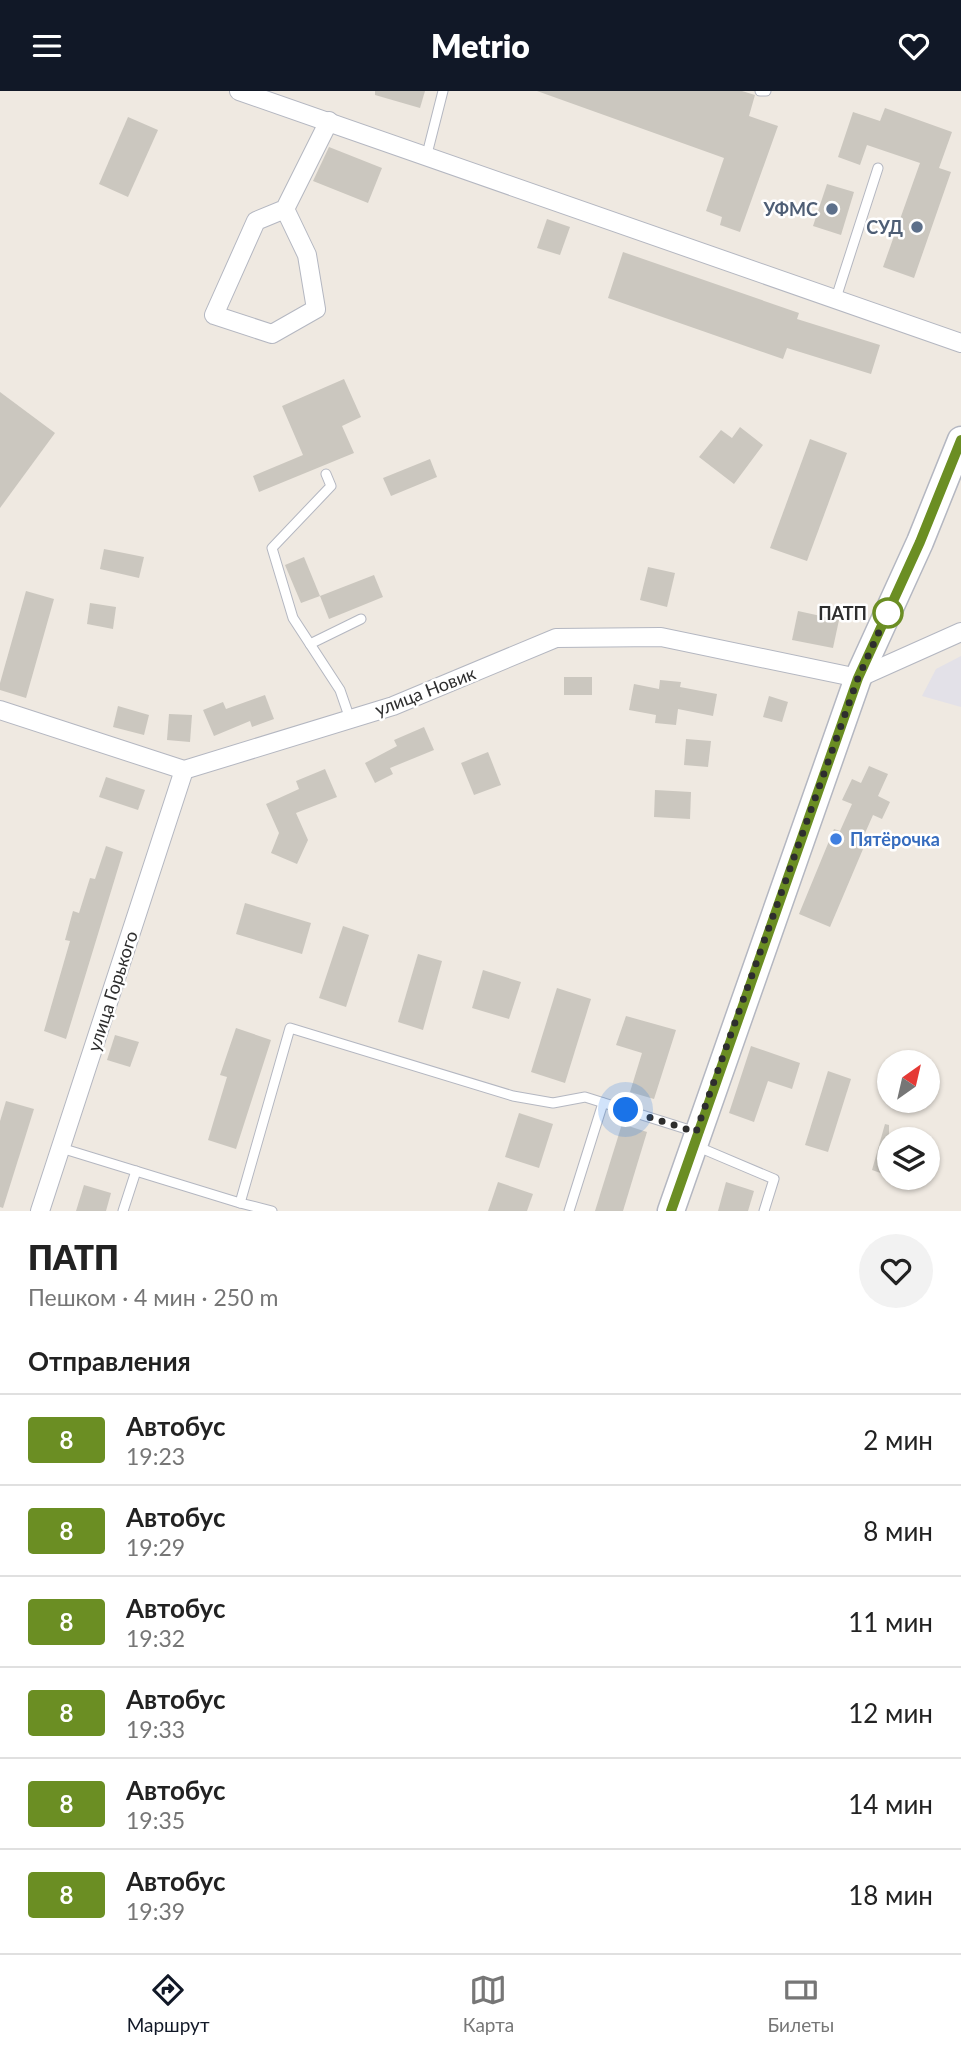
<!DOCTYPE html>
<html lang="ru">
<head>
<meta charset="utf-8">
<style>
	body { margin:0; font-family:Lato,sans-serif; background:#f2f2f2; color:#222; height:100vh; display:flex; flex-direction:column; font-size:26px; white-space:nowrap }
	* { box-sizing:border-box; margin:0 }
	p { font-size:23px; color:#767676 }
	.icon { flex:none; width:38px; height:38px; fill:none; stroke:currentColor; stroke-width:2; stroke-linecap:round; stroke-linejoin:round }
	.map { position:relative; height:1120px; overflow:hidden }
	.drawer { display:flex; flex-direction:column; background:#fff; flex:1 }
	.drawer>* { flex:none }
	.badge { padding:0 14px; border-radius:5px; font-size:24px; line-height:46px }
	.needle { width:46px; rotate:34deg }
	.controls { position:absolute; left:877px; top:959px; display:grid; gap:14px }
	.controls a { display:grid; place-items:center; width:63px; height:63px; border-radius:50%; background:#fff; box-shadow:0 2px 5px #0004; font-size:35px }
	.you { position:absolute; width:35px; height:35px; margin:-18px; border:5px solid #fff; border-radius:50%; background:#1a73e8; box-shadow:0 0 0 10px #1a73e833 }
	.map>.badge { position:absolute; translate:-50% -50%; box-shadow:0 0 0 4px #fff }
	h2 { padding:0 28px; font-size:26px; line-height:63px }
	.round { display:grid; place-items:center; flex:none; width:74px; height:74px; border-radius:37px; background:#f2f2f2 }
	.overview { display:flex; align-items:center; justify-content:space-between; height:119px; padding:0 28px }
	h1 { font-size:33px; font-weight:800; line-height:52px }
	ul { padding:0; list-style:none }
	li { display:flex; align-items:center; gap:21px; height:91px; padding:0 28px; border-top:2px solid #e0e0e0 }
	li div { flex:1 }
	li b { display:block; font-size:26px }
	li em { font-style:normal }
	li .badge { min-width:77px; font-weight:700; text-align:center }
	header { display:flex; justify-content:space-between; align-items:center; height:91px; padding:0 28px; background:#111827; color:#fff; font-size:32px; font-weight:800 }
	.tabs { display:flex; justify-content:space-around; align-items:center; height:98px; border-top:2px solid #e0e0e0; background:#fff; font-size:19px; color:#767676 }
	.tabs a { display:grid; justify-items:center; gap:4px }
	.tabs .current { color:#111827 }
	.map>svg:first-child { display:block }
</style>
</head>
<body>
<header><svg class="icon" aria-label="menu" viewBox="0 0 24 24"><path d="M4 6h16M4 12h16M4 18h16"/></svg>Metrio<svg class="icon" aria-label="heart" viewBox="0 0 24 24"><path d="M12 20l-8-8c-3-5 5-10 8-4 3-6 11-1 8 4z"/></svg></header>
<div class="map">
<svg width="961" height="1120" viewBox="0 0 961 1120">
	<rect width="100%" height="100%" fill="#efe9e1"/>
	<polygon fill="#e3e1e8" points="961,565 961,616 922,605 936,578"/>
	<g fill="#cbc7bf">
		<polygon points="375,0 425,0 420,17 375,4"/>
		<polygon points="537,0 742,0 755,4 749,25 778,35 740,141 720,134 722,126 706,120 724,67"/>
		<polygon points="885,17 952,41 939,77 951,81 914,187 883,176 920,72 867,54 860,74 838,66 853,21 880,30"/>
		<polygon points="128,26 158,39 128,106 99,93"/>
		<polygon points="329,56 382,77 368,112 313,90"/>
		<polygon points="827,93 854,101 841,144 813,135"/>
		<polygon points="547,128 570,136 560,164 537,157"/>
		<polygon points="623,161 799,222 797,228 880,254 871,283 787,257 783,268 608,207"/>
		<polygon points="344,288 361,326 342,335 354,362 259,401 253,385 303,364 282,315"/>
		<polygon points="0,301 55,342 0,417"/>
		<polygon points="740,336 763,354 734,393 699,366 721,339 732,347"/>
		<polygon points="810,348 847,362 807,470 770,457"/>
		<polygon points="430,368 437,386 391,405 383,387"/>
		<polygon points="104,458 144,466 139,487 100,478"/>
		<polygon points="304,466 320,505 301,512 285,474"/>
		<polygon points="648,476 675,482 667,516 640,509"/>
		<polygon points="374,484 383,506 329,528 320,505"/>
		<polygon points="26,500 54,508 26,607 0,599 0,592"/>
		<polygon points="90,512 116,516 113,538 87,533"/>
		<polygon points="798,520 839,529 833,557 792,549"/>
		<rect x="564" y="586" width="28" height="18"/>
		<polygon points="660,589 681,591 680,596 717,603 713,625 678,618 676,634 655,632 656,624 629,619 634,593 659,598"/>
		<polygon points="265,604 274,628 252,636 250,630 214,645 203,619 223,611 226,618"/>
		<polygon points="769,605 788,611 782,631 763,626"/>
		<polygon points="118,615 149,624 144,644 113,636"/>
		<polygon points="169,623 192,624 190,651 167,649"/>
		<polygon points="424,636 434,659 390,677 393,683 375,692 365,672 397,655 394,649"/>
		<polygon points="686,648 711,650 708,676 684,674"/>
		<polygon points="488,661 501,694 474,704 461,672"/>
		<polygon points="869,675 888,683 878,705 890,711 882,728 873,724 862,749 866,751 830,836 799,823 834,738 840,740 852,713 842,709 852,688 861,692"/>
		<polygon points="325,678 337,706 296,722 308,749 297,773 271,762 279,742 266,713 299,698 296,690"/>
		<polygon points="106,686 145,699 138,719 99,706"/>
		<polygon points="655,699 691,701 690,728 654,726"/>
		<polygon points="106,755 123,761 66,948 44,940 70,850 65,849 73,820 79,822 90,787 95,788"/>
		<polygon points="245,812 311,832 302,863 236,843"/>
		<polygon points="343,835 369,844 346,916 319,907"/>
		<polygon points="418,863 442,870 423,939 398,931"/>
		<polygon points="483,879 521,891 509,928 472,917"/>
		<polygon points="557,897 591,908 565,992 531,981"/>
		<polygon points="626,925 676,939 654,1008 630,1001 642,962 616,954"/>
		<polygon points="236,937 271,949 236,1058 208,1049 227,986 220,984"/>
		<polygon points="115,944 139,951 130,976 107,969"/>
		<polygon points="751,955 800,972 792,998 768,990 754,1031 729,1022"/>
		<polygon points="828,980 851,988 828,1061 805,1054"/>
		<polygon points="6,1010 34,1018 3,1117 0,1116 0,1030"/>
		<polygon points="519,1022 553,1033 539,1077 505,1066"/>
		<polygon points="622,1033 647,1041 623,1120 595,1120"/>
		<polygon points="885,1033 889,1034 889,1085 872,1079"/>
		<polygon points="498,1091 533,1103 527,1120 488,1120"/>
		<polygon points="726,1091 754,1100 748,1120 718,1120"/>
		<polygon points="84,1094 111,1102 106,1120 76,1120"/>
	</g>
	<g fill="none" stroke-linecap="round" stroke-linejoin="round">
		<defs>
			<g id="service">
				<polyline points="760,0 766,0"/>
				<polyline points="427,63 443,0"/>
				<polyline points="836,207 878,77"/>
				<polyline points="326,383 331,395 272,457 293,527 340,599 350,628"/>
				<polyline points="310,553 361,528"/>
				<polyline points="696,1055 774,1088 764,1120"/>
				<polyline points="61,1057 240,1112 290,937 513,1005 553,1012 585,1006 696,1041"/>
				<polyline points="240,1112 272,1120"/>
				<polyline points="123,1120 136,1080"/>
				<polyline points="569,1120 603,1012"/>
			</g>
			<g id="minor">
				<polyline points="239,0 961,252"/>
				<polyline points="285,118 256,130 214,224 272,243 316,218 307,164 285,118 329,30"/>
				<polyline points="0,619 184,679 393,615 556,547 661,546 858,587 961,541"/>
				<polyline points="40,1120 184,679"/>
			</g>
			<polyline id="secondary" points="671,1120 858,587 920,451 961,349"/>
		</defs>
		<use href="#service" stroke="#b4b7c1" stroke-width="11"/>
		<use href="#minor" stroke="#b4b7c1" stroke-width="20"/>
		<use href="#secondary" stroke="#b4b7c1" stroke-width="29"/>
		<use href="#service" stroke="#fff" stroke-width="9"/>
		<use href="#minor" stroke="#fff" stroke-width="18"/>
		<use href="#secondary" stroke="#fff" stroke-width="26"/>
	</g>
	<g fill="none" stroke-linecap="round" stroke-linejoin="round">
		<defs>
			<polyline id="line" points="671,1120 858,587 920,451 961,349"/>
		</defs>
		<use href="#line" stroke="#fff" stroke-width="16"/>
		<use href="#line" stroke="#6b8e23" stroke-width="10"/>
		<polyline stroke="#2e2e2e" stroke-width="7" stroke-dasharray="0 12.6" points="626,1019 696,1041 858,587 889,519 888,522"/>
	</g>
	<g fill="#5c6f8a" stroke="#fff" stroke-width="2.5">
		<circle cx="832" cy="118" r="7"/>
		<circle cx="917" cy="136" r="7"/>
	</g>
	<circle fill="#fff" stroke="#6b8e23" stroke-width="3.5" cx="888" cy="522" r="14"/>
	<circle fill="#3f7fe0" stroke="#fff" stroke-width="2.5" cx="836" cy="748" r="7"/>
	<g text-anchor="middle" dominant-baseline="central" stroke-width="5" stroke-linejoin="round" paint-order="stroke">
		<g font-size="18" font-weight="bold" fill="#4e5e75" stroke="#fff" text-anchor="end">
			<text x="818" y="118">УФМС</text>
			<text x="903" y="136">СУД</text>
		</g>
		<g font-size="18" font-weight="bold" fill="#2e2e2e" stroke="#fff" text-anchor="end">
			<text x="867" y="522">ПАТП</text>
		</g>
		<g font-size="18" fill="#2e2e2e" stroke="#fff">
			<text transform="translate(425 600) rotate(-21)">улица Новик</text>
			<text transform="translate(112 900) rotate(-72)">улица Горького</text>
		</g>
		<g font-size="18" font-weight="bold" fill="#366cbe" stroke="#fff" text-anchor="start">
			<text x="850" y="748">Пятёрочка</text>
		</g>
	</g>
</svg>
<div class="controls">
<a><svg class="needle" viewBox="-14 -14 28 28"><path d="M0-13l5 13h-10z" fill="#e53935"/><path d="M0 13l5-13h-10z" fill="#767676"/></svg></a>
<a><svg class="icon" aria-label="layers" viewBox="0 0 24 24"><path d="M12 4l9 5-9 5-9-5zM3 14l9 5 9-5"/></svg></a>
</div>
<div class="you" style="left:626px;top:1019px"></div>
</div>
<section class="drawer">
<div class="overview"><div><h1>ПАТП</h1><p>Пешком · 4 мин · 250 m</p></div><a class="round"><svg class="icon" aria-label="heart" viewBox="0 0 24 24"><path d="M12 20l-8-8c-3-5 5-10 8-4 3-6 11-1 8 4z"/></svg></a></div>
<h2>Отправления</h2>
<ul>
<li><span class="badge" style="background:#6b8e23;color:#fff">8</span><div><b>Автобус</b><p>19:23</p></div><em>2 мин</em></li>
<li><span class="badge" style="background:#6b8e23;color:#fff">8</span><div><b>Автобус</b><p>19:29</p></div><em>8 мин</em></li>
<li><span class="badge" style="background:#6b8e23;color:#fff">8</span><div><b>Автобус</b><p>19:32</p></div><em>11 мин</em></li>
<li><span class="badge" style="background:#6b8e23;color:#fff">8</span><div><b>Автобус</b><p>19:33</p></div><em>12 мин</em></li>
<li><span class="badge" style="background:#6b8e23;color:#fff">8</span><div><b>Автобус</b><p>19:35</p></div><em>14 мин</em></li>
<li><span class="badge" style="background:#6b8e23;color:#fff">8</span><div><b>Автобус</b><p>19:39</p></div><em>18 мин</em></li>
</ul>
</section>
<nav class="tabs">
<a class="current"><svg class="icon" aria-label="directions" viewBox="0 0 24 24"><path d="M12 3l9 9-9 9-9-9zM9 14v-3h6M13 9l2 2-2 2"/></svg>Маршрут</a>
<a><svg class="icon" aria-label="map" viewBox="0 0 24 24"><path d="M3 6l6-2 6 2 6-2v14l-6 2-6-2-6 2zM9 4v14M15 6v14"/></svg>Карта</a>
<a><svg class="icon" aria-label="tickets" viewBox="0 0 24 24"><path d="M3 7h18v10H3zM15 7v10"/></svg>Билеты</a>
</nav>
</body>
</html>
